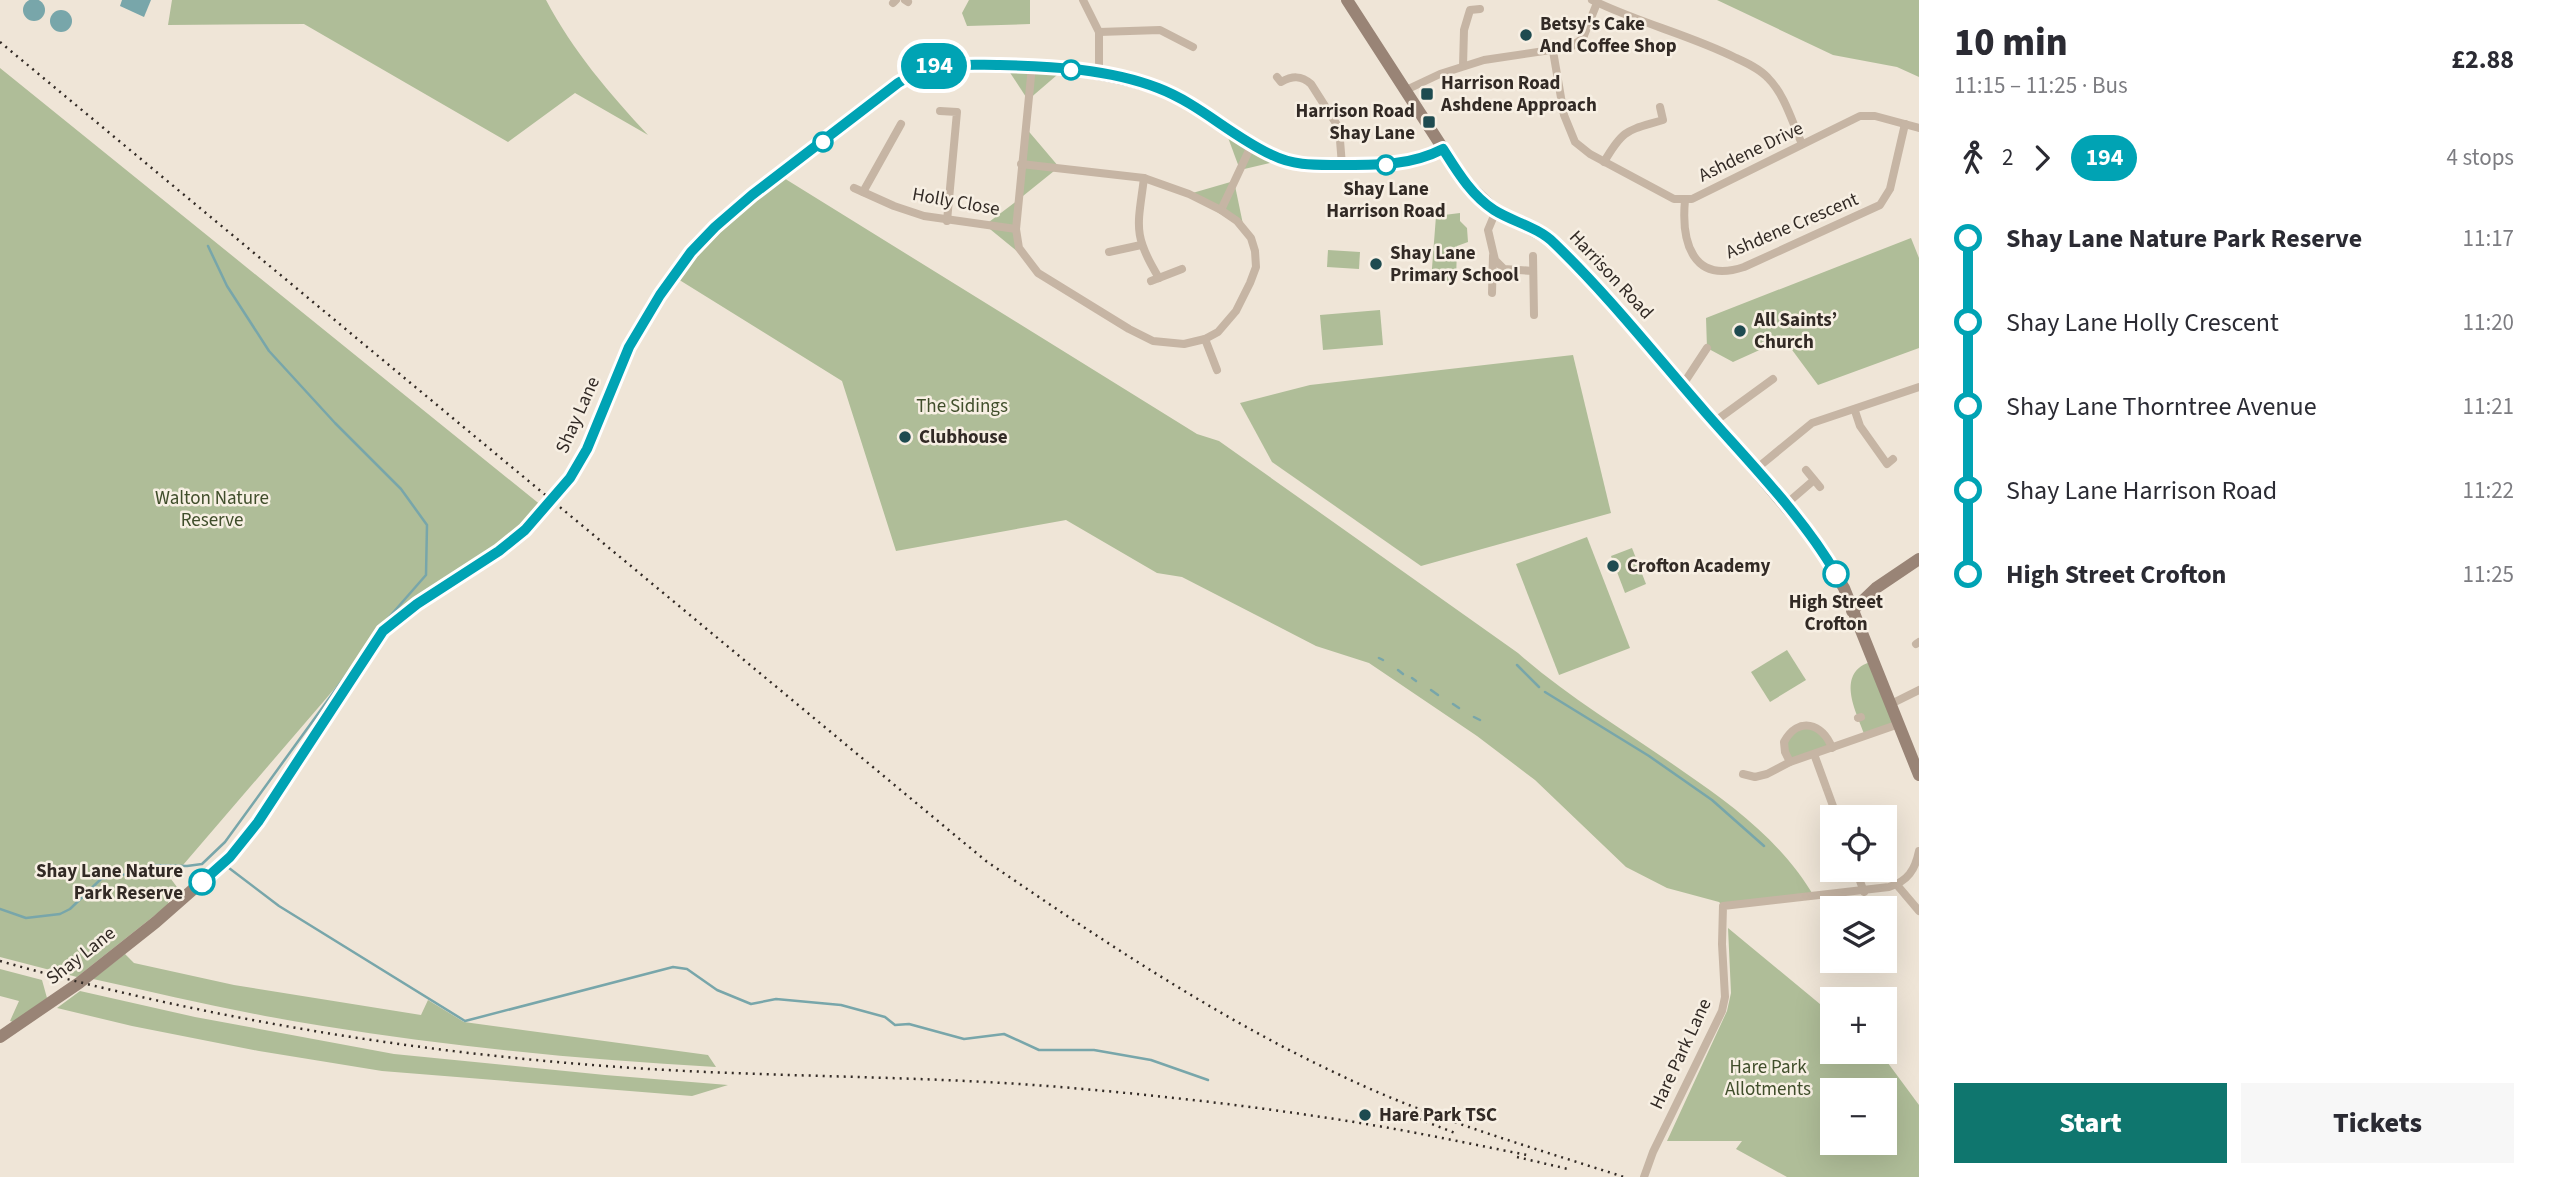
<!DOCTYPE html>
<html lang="en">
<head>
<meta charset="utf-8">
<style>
	body { margin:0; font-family:"Source Sans 3",sans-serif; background:#f7f7f7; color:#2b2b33; height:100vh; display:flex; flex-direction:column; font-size:26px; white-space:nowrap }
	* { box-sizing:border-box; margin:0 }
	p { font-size:23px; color:#7c7c81 }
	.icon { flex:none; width:38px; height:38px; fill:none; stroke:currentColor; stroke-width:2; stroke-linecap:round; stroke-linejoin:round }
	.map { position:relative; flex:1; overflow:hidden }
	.panel { display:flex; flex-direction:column; background:#fff; width:630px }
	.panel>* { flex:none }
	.badge { padding:0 14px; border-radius:23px; font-size:24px; line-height:46px }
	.tools { position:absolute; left:1820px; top:805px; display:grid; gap:14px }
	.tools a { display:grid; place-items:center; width:77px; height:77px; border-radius:0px; background:#fff; box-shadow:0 7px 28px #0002; font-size:35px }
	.map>.badge { position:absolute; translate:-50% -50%; box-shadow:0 0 0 4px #fff }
	.legs { display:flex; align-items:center; gap:10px; height:77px; padding:0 35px; font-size:23px }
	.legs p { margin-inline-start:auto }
	.overview { display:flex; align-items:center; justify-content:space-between; height:119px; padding:0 35px }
	h1 { font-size:38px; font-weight:800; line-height:52px }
	.primary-button { display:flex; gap:14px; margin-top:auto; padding:14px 35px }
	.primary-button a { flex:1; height:80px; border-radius:0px; background:#0f766e; color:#fff; font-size:28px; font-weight:800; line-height:80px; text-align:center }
	.primary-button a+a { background:#f7f7f7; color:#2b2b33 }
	ul { padding:0 35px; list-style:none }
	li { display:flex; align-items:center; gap:24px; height:84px; font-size:26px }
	li i { display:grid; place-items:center; width:10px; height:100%; margin:0 9px; background:currentColor }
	li i::after { content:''; width:18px; height:18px; margin:-9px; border:5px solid; border-radius:50%; background:#fff }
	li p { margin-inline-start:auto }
	li:first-child i { background:linear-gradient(#0000 50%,currentColor 0) }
	li:last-child i { background:linear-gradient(currentColor 50%,#0000 0) }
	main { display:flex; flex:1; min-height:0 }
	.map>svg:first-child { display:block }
</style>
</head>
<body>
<main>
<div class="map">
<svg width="1919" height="1177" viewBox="0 0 1919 1177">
	<rect width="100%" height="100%" fill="#efe5d7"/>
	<g fill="#afbd98" fill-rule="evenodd">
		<path d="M172 0H546C573 51 609 93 648 135L575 93 508 142 304 24 168 25Z"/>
		<polygon points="969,0 1030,0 1030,24 967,26 962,13"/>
		<polygon points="1717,0 1919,0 1919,77 1897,67 1833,55"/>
		<polygon points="1005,65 1064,69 1028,100"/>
		<polygon points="0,68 542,506 520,529 468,563 403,609 171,879 180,891 168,902 169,904 77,977 0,957"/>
		<polygon points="1223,124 1282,160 1240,170"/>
		<polygon points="1025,127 1059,167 1018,200 1016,219 1024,257 985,225 1018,200"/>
		<path d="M779 175 1197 434 1219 441 1518 653C1569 698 1629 733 1684 772 1735 807 1784 844 1815 898L1723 906 1719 902 1667 888 1626 867 1535 780 1477 736 1369 663 1316 646 1182 577 1157 573 1066 520 896 551 842 381 673 276 691 252Z"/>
		<polygon points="1234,181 1244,229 1189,194"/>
		<polygon points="1460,213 1460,221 1467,228 1468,242 1457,246 1456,282 1431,281 1436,216"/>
		<polygon points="1911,238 1919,258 1919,348 1818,385 1784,339 1733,362 1707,348 1706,318"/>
		<polygon points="1328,250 1360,252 1359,269 1327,267"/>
		<polygon points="1380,310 1383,345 1323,350 1320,315"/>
		<polygon points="1573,355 1611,513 1421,566 1272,462 1240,403 1310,385"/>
		<polygon points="1587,537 1630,648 1559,675 1516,564"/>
		<polygon points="1632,548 1646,584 1625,593 1611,556"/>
		<polygon points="1787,650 1806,680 1770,702 1751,672"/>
		<path d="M1873 661 1899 724 1865 736C1856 711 1834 672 1873 661Z"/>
		<polygon points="1811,725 1832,748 1790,762 1785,752 1788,735"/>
		<path d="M1728 928 1832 1014V1052H1878L1882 1055 1919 1105V1177H1787L1736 1149 1742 1141H1667L1727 1011 1731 993ZM1832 1090H1885V1143H1832Z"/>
		<path d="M125 954 134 963 234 985 421 1015 428 1000 464 1022 708 1055 716 1067C584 1060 454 1047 323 1026 246 1014 170 996 93 979Z"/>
		<polygon points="0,969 42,980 47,998 13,1022 10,1021 19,1001 0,996"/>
		<polygon points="80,991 195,1017 394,1054 605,1075 728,1085 692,1096 382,1071 259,1051 132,1026 57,1008"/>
	</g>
	<g fill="#78a6aa">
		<circle cx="34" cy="10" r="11"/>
		<polygon points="122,0 151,0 144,17 120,6"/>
		<circle cx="61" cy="21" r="11"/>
	</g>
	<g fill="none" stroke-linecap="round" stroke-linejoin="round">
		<g stroke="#78a6aa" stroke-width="2.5">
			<polyline points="208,246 227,286 269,351 335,423 401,489 427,525 426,575 384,623"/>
			<polyline points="1379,658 1383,660"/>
			<polyline points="1517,665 1539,687"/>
			<polyline points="1398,670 1403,674"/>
			<polyline points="1412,678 1416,681"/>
			<polyline points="1431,690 1438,695"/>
			<polyline points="1545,692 1649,756 1712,800 1764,846"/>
			<polyline points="1453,704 1459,708"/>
			<polyline points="1474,717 1480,720"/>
			<polyline points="229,868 279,906 465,1021 673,967 687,969 717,990 751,1004 776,999 841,1005 885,1017 895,1025 909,1024 964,1039 1004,1034 1039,1050 1094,1050 1151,1060 1208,1080"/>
			<polyline points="0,909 26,918 60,914 70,909 101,879 132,873 150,865 187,866 202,864 225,842 357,660"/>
		</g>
		<g stroke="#c6b5a4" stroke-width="8">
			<polyline points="905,0 908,2"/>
			<polyline points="1083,0 1099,32 1099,74"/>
			<path d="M1592 0C1639 23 1690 35 1736 58 1747 63 1760 69 1768 78 1785 95 1792 122 1802 144"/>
			<polyline points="893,3 896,0"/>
			<polyline points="1099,32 1160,30 1193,47"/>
			<polyline points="1553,51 1564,115 1575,142 1590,154 1674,199 1692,199 1860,116 1875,116 1919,128"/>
			<polyline points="1032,66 1016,229 1019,248 1038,273 1129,329 1153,341 1184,344 1205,339 1218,332 1236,311 1250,283 1256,267 1255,251 1251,238 1237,221 1221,210 1252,144"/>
			<polyline points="1463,66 1464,30 1470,10 1480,9"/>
			<path d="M1277 77 1281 82C1292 76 1301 75 1311 84L1339 128 1342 165"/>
			<polyline points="1406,90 1440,74 1484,60 1571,47 1583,38 1597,3"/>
			<polyline points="940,111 957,112 947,221"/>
			<path d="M1604 162C1624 128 1627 131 1663 120L1660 107"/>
			<polyline points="1021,164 1144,178 1189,194 1221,210"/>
			<path d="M1144 178C1138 226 1132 234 1159 278"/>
			<polyline points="854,188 894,206 924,216 1016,229"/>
			<polyline points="863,192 901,124"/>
			<path d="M1685 200C1681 243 1693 284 1744 267L1880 205 1890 189 1905 124"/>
			<polyline points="1496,211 1488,230 1495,260 1504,269 1533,271"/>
			<polyline points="1109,252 1141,245"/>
			<polyline points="1533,256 1534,315"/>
			<polyline points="1151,281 1182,269"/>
			<polyline points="1492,293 1493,256"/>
			<polyline points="1205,339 1217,370"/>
			<polyline points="1682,386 1707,348"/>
			<polyline points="1855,411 1860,426 1887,464 1893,459"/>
			<polyline points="1714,422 1773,379"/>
			<polyline points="1756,469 1812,423 1919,387"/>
			<polyline points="1806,470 1820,487"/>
			<polyline points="1785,505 1814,480"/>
			<polyline points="1916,644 1919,642"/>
			<polyline points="1891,704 1919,690"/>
			<polyline points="1858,718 1861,717"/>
			<polyline points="1814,754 1837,817"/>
			<path d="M1790 762 1785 752 1784 742C1798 716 1823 723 1832 748"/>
			<polyline points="1743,774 1755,777 1767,774 1790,762 1899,724"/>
			<polyline points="1856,870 1864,892"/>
			<polyline points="1897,885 1919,911"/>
			<path d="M1644 1177 1653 1152 1722 1011 1725 997 1722 944 1723 906 1889 887C1908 881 1915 870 1919 851"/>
		</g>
		<g stroke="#998476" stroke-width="12">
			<polyline points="1347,0 1464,181 1496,211 1552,241 1637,331 1818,545 1844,588 1919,775"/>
			<polyline points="1852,611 1876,588 1919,559"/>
			<path d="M0 1037 79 983 156 922 230 857 258 822 383 631 441 587 499 551 525 530 570 478 587 449 629 347 660 295 691 252 715 227 752 195 914 73C972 52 1125 70 1181 98 1213 114 1239 139 1271 155 1293 166 1315 165 1339 165 1376 165 1409 166 1443 149"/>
		</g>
		<g stroke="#322a25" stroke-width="2.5" stroke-dasharray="2 5" stroke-linecap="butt">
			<path d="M0 42 986 861C1100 939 1214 1016 1340 1075 1431 1119 1528 1146 1624 1177"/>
			<path d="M0 961C206 1019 421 1054 634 1068 783 1078 933 1075 1083 1089 1175 1097 1268 1108 1360 1123 1416 1132 1471 1144 1527 1155"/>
			<polyline points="1406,1114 1455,1133"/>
			<polyline points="1517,1157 1568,1169"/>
		</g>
	</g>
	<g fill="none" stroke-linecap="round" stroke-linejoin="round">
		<defs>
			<path id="line-1" d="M202 882 230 857 258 822 383 631 417 604 499 551 525 530 570 478 587 449 629 347 660 295 691 252 715 227 752 195 898 83C933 61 960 65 1000 65 1051 66 1109 69 1158 88 1200 104 1231 136 1272 155 1294 166 1315 165 1339 165 1376 165 1410 166 1443 149 1457 171 1471 195 1494 210 1513 222 1538 227 1554 243 1609 296 1656 356 1706 413 1749 462 1804 518 1836 574"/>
		</defs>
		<use href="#line-1" stroke="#fff" stroke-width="16"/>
		<use href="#line-1" stroke="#00a3b4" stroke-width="10"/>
	</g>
	<g fill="#1e4b50" stroke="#f7efe3" stroke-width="2.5">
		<circle cx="1526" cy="35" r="7"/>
		<rect x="1420" y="87" width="14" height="14" rx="3.5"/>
		<rect x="1422" y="115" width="14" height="14" rx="3.5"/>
		<circle cx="1376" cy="264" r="7"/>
		<circle cx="1740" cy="331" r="7"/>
		<circle cx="905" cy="437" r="7"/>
		<circle cx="1613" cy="566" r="7"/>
		<circle cx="1365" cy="1115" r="7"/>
	</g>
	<g fill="#fff" stroke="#00a3b4" stroke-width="3.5">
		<circle cx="1071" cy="70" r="9"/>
		<circle cx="823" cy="142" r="9"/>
		<circle cx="1386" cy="165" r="9"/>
		<circle cx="1836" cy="574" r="12"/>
		<circle cx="202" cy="882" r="12"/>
	</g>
	<g text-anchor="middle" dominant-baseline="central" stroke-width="5" stroke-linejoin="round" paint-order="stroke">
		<g font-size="19" font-weight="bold" fill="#322a25" stroke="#f7efe3" text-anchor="start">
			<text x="1540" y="24">Betsy's Cake<tspan x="1540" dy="22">And Coffee Shop</tspan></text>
			<text x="1441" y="83">Harrison Road<tspan x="1441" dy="22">Ashdene Approach</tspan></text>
			<text x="1415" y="111" text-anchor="end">Harrison Road<tspan x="1415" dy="22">Shay Lane</tspan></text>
			<text x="1390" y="253">Shay Lane<tspan x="1390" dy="22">Primary School</tspan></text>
			<text x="1754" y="320">All Saints’<tspan x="1754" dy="22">Church</tspan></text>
			<text x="919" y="437">Clubhouse</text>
			<text x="1627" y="566">Crofton Academy</text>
			<text x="1379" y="1115">Hare Park TSC</text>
		</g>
		<g font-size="19" fill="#322a25" stroke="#f7efe3">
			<text transform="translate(1751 152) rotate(-26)">Ashdene Drive</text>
			<text transform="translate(956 202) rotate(10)">Holly Close</text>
			<text transform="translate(1792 226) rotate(-23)">Ashdene Crescent</text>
			<text transform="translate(1611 275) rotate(47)">Harrison Road</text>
			<text transform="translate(578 415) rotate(-66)">Shay Lane</text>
			<text transform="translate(81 956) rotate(-38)">Shay Lane</text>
			<text transform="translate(1681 1054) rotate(-65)">Hare Park Lane</text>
		</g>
		<g font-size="19" font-weight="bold" fill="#322a25" stroke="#f7efe3">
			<text x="1386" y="189">Shay Lane<tspan x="1386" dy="22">Harrison Road</tspan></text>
			<text x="1836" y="602">High Street<tspan x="1836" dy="22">Crofton</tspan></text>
			<text x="183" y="871" text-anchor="end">Shay Lane Nature<tspan x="183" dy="22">Park Reserve</tspan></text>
		</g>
		<g font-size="19" fill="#404e2b" stroke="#f7efe3">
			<text x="962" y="406">The Sidings</text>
			<text x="212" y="498">Walton Nature<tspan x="212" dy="22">Reserve</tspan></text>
			<text x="1768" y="1067">Hare Park<tspan x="1768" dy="22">Allotments</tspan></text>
		</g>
	</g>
</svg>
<div class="tools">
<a><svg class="icon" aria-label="locate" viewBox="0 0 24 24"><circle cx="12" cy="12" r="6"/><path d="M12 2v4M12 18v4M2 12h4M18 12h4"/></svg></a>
<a><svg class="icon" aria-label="layers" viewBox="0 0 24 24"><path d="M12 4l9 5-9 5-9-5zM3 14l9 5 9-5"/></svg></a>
<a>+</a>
<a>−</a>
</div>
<b class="badge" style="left:934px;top:66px;background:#00a3b4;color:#fff">194</b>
</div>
<section class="panel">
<div class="overview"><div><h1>10 min</h1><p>11:15 – 11:25 · Bus</p></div><b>£2.88</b></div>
<div class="legs"><svg class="icon" aria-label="walk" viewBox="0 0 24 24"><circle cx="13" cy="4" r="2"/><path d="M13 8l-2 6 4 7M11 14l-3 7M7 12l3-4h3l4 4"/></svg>2<svg class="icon" aria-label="forward" viewBox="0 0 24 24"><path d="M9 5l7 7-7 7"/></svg><b class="badge" style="background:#00a3b4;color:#fff">194</b><p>4 stops</p></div>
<ul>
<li><i style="color:#00a3b4"></i><b>Shay Lane Nature Park Reserve</b><p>11:17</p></li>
<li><i style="color:#00a3b4"></i><span>Shay Lane Holly Crescent</span><p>11:20</p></li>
<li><i style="color:#00a3b4"></i><span>Shay Lane Thorntree Avenue</span><p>11:21</p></li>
<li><i style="color:#00a3b4"></i><span>Shay Lane Harrison Road</span><p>11:22</p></li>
<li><i style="color:#00a3b4"></i><b>High Street Crofton</b><p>11:25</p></li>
</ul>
<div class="primary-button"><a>Start</a><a>Tickets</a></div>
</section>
</main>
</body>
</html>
